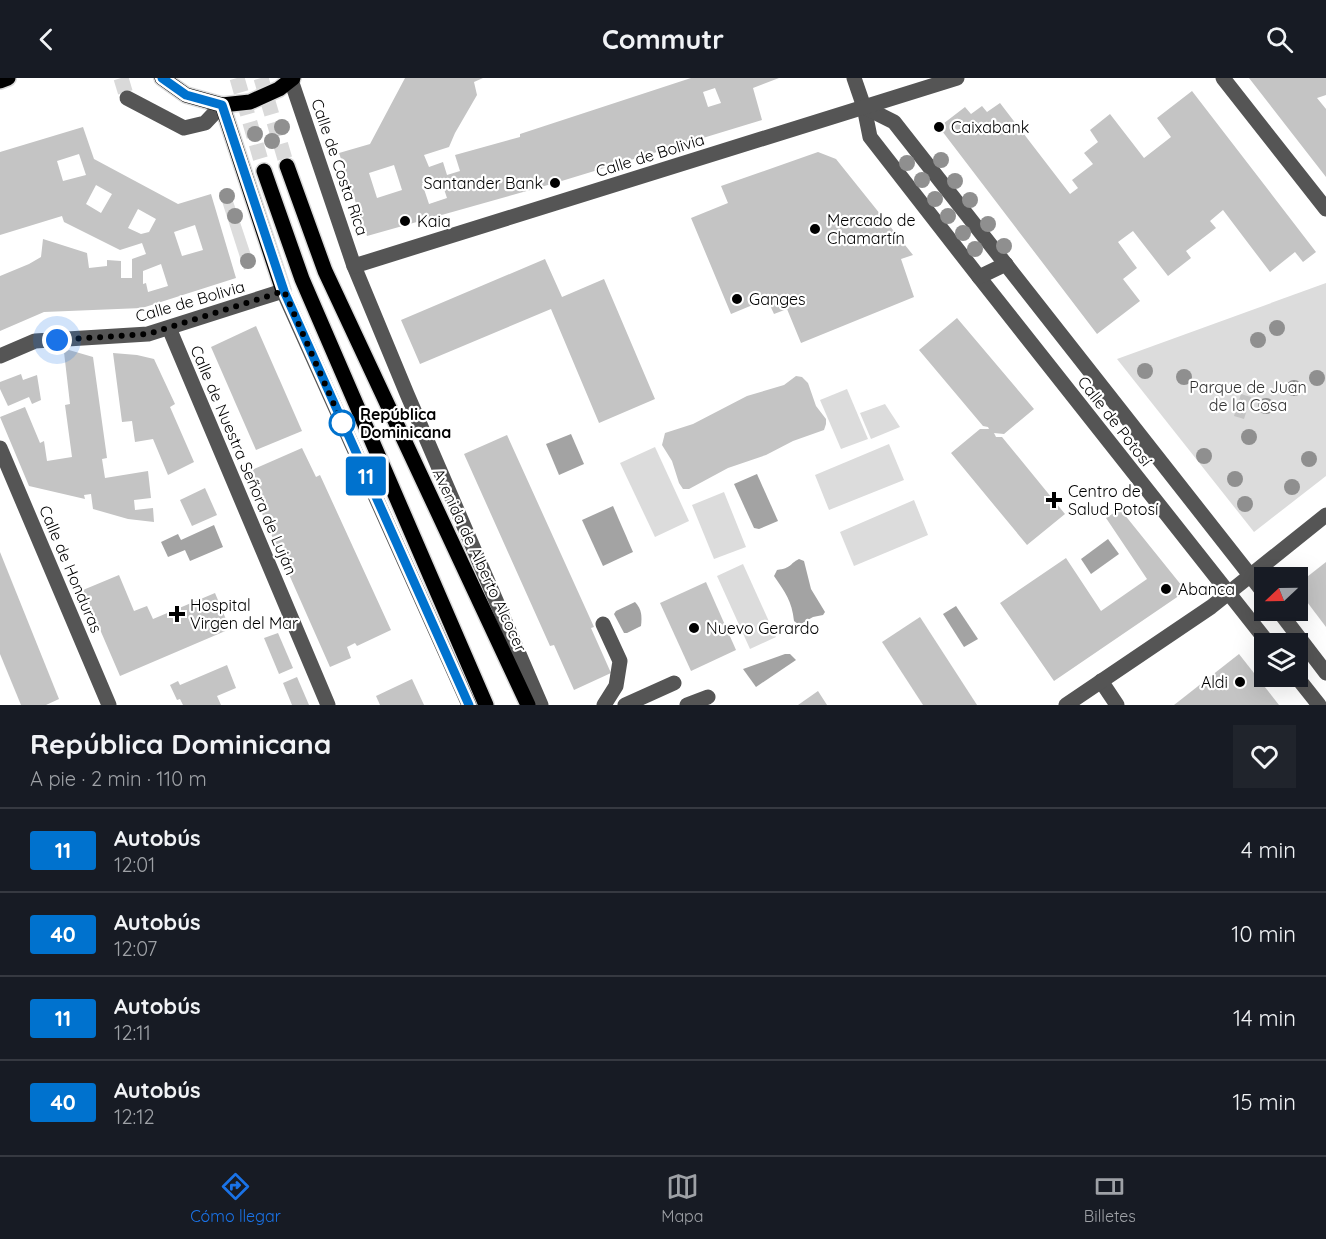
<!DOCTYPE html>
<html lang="es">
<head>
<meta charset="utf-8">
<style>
	body { margin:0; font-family:Quicksand,sans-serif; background:#20242c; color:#f1f3f6; height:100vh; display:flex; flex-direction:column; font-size:22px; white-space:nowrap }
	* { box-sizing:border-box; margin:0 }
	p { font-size:20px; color:#9ea1a6 }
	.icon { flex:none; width:33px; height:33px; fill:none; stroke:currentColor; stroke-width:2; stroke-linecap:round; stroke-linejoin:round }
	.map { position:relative; height:627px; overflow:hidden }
	.side { display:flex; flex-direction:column; background:#171b24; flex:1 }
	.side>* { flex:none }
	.badge { padding:0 12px; border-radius:4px; font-size:21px; line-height:39px }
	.needle { width:39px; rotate:248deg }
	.fabs { position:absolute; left:1254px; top:489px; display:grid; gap:12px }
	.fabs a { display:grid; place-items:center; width:54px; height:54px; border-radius:0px; background:#171b24; box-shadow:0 6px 24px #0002; font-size:30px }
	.you { position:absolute; width:30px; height:30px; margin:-15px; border:4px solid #fff; border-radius:50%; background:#1a73e8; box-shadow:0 0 0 9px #1a73e833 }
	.map>.badge { position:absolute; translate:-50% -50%; box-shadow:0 0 0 3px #fff }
	.round { display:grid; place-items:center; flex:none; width:63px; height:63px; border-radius:0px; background:#20242c }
	.head { display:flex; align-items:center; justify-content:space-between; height:102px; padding:0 30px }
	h1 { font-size:28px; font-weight:700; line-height:45px }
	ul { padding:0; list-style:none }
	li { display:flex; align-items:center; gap:18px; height:84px; padding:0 30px; border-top:2px solid #363941 }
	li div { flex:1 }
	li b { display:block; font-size:22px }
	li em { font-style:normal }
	li .badge { min-width:66px; font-weight:700; text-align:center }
	header { display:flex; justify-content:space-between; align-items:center; height:78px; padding:0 30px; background:#171b24; font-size:27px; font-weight:700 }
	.menu { display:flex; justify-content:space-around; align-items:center; height:84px; border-top:2px solid #363941; background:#171b24; font-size:16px; color:#9ea1a6 }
	.menu a { display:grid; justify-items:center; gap:3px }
	.menu .on { color:#1a73e8 }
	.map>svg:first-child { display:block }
</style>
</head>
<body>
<header><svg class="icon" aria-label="back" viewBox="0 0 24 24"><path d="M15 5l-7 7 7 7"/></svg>Commutr<svg class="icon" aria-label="search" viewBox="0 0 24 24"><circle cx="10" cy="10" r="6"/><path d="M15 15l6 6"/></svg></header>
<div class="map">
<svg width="1326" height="627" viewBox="0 0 1326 627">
	<rect width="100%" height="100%" fill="#fff"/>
	<g fill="#dcdcdc">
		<polygon points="229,111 253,183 249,189 244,192 219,114"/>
		<polygon points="1326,205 1326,398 1254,454 1117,281"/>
		<polygon points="847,311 868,361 841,371 820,322"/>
		<polygon points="885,326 900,349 871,361 860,335"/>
		<polygon points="889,366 904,402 829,432 815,397"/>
		<polygon points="655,369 689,443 655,459 620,385"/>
		<polygon points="724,414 746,469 714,481 692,427"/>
		<polygon points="914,422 928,457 854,488 840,454"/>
		<polygon points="743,486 776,559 750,571 717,498"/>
	</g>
	<g fill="#a3a3a3">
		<polygon points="571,356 584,386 559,397 546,366"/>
		<polygon points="757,396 778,443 759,451 754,450 734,406"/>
		<polygon points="613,428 633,474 603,488 582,442"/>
		<polygon points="214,447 223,469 190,483 185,472 168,479 161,464 178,456 181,462"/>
		<polygon points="1108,461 1119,476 1091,496 1081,481"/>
		<path d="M799 481 804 483 811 511 825 534 823 537 813 539 799 547 794 543C792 523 785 514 774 498L777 492C792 490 789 486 799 481Z"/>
		<path d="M635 524C642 531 642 539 641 548L627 555H624L614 536 616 533Z"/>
		<polygon points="956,528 978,561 964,569 943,536"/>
		<polygon points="785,576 790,576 796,582 756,609 743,591"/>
	</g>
	<g fill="#c4c4c4" fill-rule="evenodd">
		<path d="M405 0H483L474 4 477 17 455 55 449 69 424 77 429 89 443 84 447 97 460 93 455 77 520 59V56L691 0H779L753 10 762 42 555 105 367 158 339 75 370 66ZM715 10 721 25 708 29 703 14ZM394 87 402 112 377 120 369 95ZM432 102 442 105 447 120 429 126 422 105Z"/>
		<polygon points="1249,0 1326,0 1326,17 1317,20 1326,31 1326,99"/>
		<polygon points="1192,13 1316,174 1303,184 1295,174 1270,194 1223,132 1210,143 1216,150 1186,173 1191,180 1168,198 1133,153 1118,164 1137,190 1123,201 1140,223 1097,256 939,49 965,29 971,36 982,28 987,34 1000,25 1070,116 1078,110 1072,102 1093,86 1084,75 1098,64 1090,52 1110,36 1144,80 1171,59 1157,40"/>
		<path d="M83 49 94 81 178 126 211 116 236 200 142 230 44 234 0 253V198L29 186 41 179 43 161 87 175 89 190 107 188V182L121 183V200H132V181L146 176 142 165 120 172 64 144 62 138 0 157V74ZM79 76 86 97 63 103 57 83ZM96 107 112 116 101 135 86 126ZM138 131 156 141 149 154 141 156 128 150ZM195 147 203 172 182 178 174 154ZM161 186 168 208 148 214 146 205 143 206V193Z"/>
		<polygon points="818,74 836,81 913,177 901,181 914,219 801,265 787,231 774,236 767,221 731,236 691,140 728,125 721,108"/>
		<polygon points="545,181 562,219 604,201 655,321 599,345 551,231 420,286 401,242"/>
		<polygon points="957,240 1034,331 1004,356 994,355 996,359 1002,359 1065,436 1027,467 951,375 980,351 989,351 988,349 983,348 919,272"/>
		<polygon points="256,248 302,353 256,372 211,269"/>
		<polygon points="69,272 93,279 107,380 102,381 105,400 148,393 151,420 134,422 135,432 153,430 154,444 128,441 93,431 91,416 84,417 85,421 29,408 0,339 25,329 40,365 44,363 47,383 72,379 65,327 70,326 64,274"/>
		<polygon points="113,275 137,277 154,281 175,326 170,329 194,384 168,397 153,361 135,364 132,343 122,344"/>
		<polygon points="21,296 23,302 37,297 41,322 32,326 29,319 8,328 0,311 0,304"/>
		<polygon points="796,298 802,299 808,305 816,328 826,341 826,346 824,352 793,363 766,377 728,390 689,411 683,411 679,405 672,383 662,367 665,355 693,346 747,318 784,307"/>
		<polygon points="1241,316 1251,319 1244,341 1234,338"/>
		<polygon points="507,357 594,549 591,550 611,595 574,612 554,567 550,568 464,376"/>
		<polygon points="302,370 316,399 320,397 391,552 357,568 355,565 347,569 351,580 330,589 260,431 267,428 252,392"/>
		<polygon points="205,410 217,437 192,448 180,422"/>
		<polygon points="1120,431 1186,513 1054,603 1000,525 1066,480 1101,533 1147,501 1106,440"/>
		<polygon points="0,474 59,621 46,627 21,627 0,576"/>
		<polygon points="1326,484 1326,549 1298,512 1298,506"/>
		<polygon points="119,497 134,533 147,528 153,541 215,515 230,551 120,598 83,512"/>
		<polygon points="706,504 736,572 691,593 660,525"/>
		<polygon points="920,539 977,627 923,627 882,564"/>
		<polygon points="278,555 293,590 279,596 264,560"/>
		<polygon points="1239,576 1279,627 1174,627"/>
		<polygon points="227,587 236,610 217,618 221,627 183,627 180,621 177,622 170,607 178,603 180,607"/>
		<polygon points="297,599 309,627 292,627 283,605"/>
		<polygon points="412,601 424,627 380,627 376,618"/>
		<polygon points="818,613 827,627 798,627"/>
	</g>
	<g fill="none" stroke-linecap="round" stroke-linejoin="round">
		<polyline stroke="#d9d9d9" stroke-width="15" stroke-dasharray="15 8" stroke-linecap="butt" points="121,0 127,20"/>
		<g stroke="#d9d9d9" stroke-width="15" stroke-dasharray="15 8" stroke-linecap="butt">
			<polyline points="237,0 264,93"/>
			<polyline points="261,0 287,88"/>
		</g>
		<defs>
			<g id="major">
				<polyline points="162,0 186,17 222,27 250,24 279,11 293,0"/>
				<polyline points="0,3 8,0"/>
				<polyline points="222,27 283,213"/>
				<polyline points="287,88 325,193 528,627"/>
				<polyline points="264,93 302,201 486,627"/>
			</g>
		</defs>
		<use href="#major" stroke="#dbdbdb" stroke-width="18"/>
		<g stroke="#555" stroke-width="15">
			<polyline points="854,0 864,29 870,59 979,199 1269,566"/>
			<polyline points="1223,0 1326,131"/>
			<polyline points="291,2 354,188 407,316 541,627"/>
			<polyline points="127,20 184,50 205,45 222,27"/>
			<polyline points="864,29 894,44 1264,515"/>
			<polyline points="354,188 957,0"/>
			<polyline points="979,199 1006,186"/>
			<polyline points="169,250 328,627"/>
			<polyline points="0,278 35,263 148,256 283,213 469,627"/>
			<polyline points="0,370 109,627"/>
			<polyline points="1278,532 1326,595"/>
			<polyline points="603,546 620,583 616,608 604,627"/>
			<polyline points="1296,598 1319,627"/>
			<polyline points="1101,603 1117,627"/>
			<polyline points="625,627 674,605"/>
			<polyline points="687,627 708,619"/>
			<polyline points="1066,627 1211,529 1326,437"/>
		</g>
		<use href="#major" stroke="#000" stroke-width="15"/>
	</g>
	<g fill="#8f8f8f">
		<circle cx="282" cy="49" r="8"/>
		<circle cx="255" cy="56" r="8"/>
		<circle cx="272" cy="63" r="8"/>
		<circle cx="941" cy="82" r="8"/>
		<circle cx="907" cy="85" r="8"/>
		<circle cx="922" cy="102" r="8"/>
		<circle cx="955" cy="103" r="8"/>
		<circle cx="227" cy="118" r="8"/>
		<circle cx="935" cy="121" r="8"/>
		<circle cx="970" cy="122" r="8"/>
		<circle cx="235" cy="138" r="8"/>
		<circle cx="948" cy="138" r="8"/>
		<circle cx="988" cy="146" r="8"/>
		<circle cx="963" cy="155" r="8"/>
		<circle cx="1004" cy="168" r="8"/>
		<circle cx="975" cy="171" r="8"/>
		<circle cx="248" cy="183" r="8"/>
		<circle cx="1277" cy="250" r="8"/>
		<circle cx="1258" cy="262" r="8"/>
		<circle cx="1145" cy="293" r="8"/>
		<circle cx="1184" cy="299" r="8"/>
		<circle cx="1317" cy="300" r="8"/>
		<circle cx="1294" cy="310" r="8"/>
		<circle cx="1266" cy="328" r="8"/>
		<circle cx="1249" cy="359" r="8"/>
		<circle cx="1204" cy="378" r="8"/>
		<circle cx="1309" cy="381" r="8"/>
		<circle cx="1235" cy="401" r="8"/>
		<circle cx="1292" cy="409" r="8"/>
		<circle cx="1245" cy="426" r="8"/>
	</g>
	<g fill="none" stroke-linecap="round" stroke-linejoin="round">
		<defs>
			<polyline id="line" points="162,0 186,17 222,27 284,213 469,627"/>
		</defs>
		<use href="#line" stroke="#fff" stroke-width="14"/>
		<use href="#line" stroke="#0072ce" stroke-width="9"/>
		<polyline stroke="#000" stroke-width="6" stroke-dasharray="0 10.8" points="57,262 148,256 284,213 343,347 342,345"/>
	</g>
	<g fill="#000" stroke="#fff" stroke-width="2">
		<circle cx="939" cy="49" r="6"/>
		<circle cx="555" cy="105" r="6"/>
		<circle cx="405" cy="143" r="6"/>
		<circle cx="815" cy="151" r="6"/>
		<circle cx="737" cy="221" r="6"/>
		<path d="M1051 413h6v6h6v6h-6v6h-6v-6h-6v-6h6z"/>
		<circle cx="1166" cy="511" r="6"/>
		<path d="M174 527h6v6h6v6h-6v6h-6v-6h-6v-6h6z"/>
		<circle cx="694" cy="550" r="6"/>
		<circle cx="1240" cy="604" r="6"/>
	</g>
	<circle fill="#fff" stroke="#0072ce" stroke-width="3" cx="342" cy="345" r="12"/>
	<g text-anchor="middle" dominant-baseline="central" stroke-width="4.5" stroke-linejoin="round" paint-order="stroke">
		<g font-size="16" fill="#000" stroke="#fff" text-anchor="start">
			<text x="951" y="49">Caixabank</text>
			<text x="543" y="105" text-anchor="end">Santander Bank</text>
			<text x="827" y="142">Mercado de<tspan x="827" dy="18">Chamartín</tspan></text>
			<text x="417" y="143">Kaia</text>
			<text x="749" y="221">Ganges</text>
			<text x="1068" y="413">Centro de<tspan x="1068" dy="18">Salud Potosí</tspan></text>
			<text x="1178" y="511">Abanca</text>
			<text x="190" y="527">Hospital<tspan x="190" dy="18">Virgen del Mar</tspan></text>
			<text x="706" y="550">Nuevo Gerardo</text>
			<text x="1228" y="604" text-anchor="end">Aldi</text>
		</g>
		<g font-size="16" fill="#000" stroke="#fff">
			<text transform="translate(650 77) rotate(-17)">Calle de Bolivia</text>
			<text transform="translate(340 89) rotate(71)">Calle de Costa Rica</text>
			<text transform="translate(190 223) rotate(-16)">Calle de Bolivia</text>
			<text transform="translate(1115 343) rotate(52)">Calle de Potosí</text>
			<text transform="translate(244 382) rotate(67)">Calle de Nuestra Señora de Luján</text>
			<text transform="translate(480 482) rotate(65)">Avenida de Alberto Alcocer</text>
			<text transform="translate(71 491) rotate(67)">Calle de Honduras</text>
		</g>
		<g font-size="16" fill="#333" stroke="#fff">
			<text x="1248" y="309">Parque de Juan<tspan x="1248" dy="18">de la Cosa</tspan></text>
		</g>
		<g font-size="16" font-weight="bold" fill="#000" stroke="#fff" text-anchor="start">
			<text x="360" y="336">República<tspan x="360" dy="18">Dominicana</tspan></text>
		</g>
	</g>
</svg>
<div class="fabs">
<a><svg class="needle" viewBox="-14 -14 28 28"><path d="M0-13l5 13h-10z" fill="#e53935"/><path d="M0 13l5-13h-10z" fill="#9ea1a6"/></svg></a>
<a><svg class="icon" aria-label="layers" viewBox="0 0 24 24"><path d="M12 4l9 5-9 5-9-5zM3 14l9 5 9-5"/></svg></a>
</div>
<div class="you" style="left:57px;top:262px"></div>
<b class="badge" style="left:366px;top:398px;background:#0072ce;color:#fff">11</b>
</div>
<section class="side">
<div class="head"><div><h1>República Dominicana</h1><p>A pie · 2 min · 110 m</p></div><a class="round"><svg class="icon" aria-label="heart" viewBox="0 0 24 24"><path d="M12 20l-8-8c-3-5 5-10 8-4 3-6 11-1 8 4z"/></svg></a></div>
<ul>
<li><span class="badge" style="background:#0072ce;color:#fff">11</span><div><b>Autobús</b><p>12:01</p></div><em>4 min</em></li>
<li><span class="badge" style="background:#0072ce;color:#fff">40</span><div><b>Autobús</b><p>12:07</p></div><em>10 min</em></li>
<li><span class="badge" style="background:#0072ce;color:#fff">11</span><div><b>Autobús</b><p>12:11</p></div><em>14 min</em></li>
<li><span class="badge" style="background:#0072ce;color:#fff">40</span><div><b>Autobús</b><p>12:12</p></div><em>15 min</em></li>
</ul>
</section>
<nav class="menu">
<a class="on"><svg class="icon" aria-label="directions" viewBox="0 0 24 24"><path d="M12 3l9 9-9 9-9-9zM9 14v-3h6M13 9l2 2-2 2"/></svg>Cómo llegar</a>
<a><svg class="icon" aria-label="map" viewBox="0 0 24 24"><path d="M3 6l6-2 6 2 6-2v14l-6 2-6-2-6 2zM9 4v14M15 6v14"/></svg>Mapa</a>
<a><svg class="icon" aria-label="tickets" viewBox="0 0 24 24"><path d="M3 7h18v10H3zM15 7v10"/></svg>Billetes</a>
</nav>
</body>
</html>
